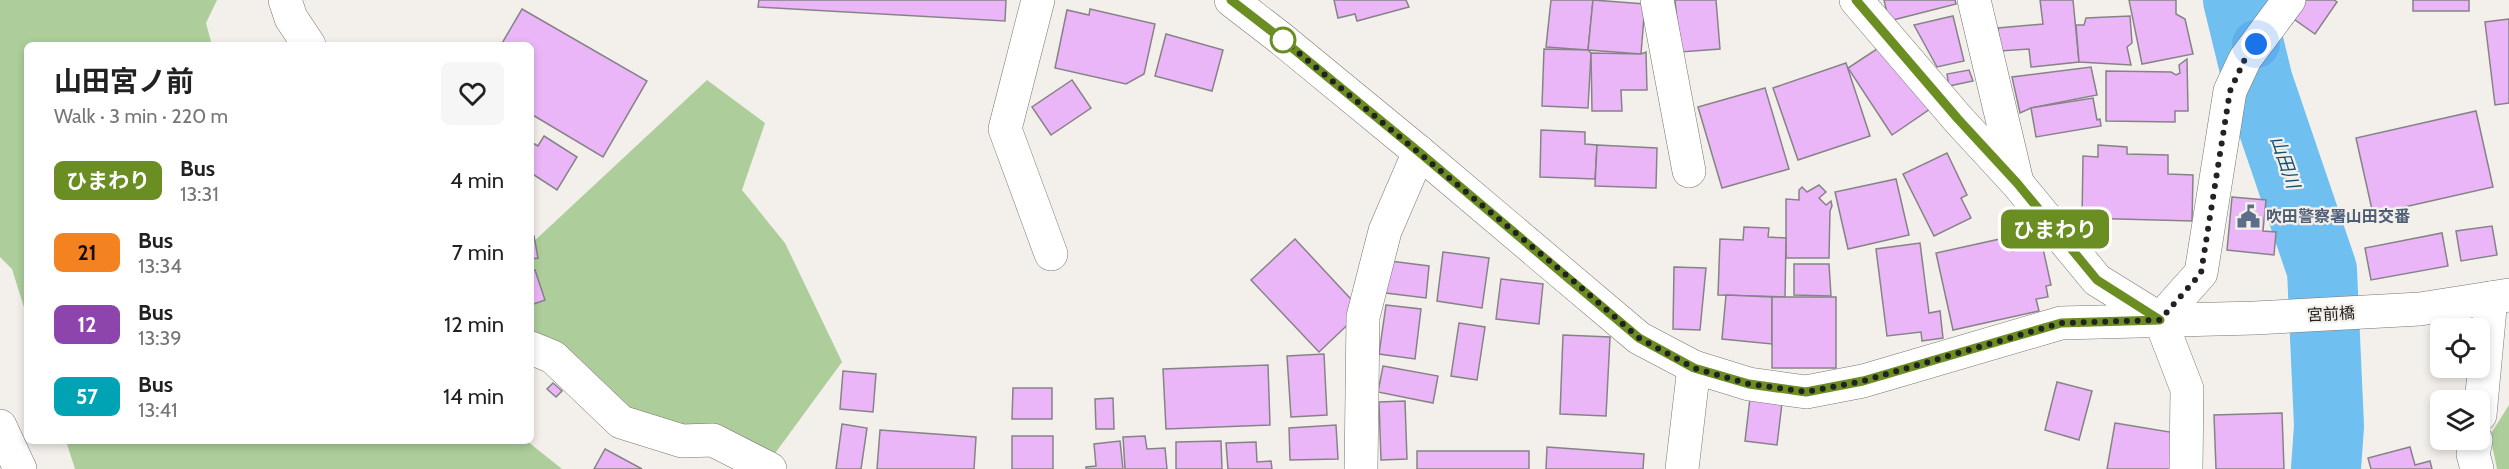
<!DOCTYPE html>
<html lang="en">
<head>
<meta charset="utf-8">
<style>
	body { margin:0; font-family:Cabin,"Noto Sans JP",sans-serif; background:#f6f6f6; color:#222; height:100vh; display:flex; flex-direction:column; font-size:22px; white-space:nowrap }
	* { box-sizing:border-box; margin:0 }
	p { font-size:20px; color:#767676 }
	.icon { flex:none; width:33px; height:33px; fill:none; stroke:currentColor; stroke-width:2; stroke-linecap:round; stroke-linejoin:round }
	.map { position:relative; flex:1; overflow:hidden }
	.details { position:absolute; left:24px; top:42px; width:510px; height:402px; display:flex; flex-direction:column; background:#fff; border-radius:9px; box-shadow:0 3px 9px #0003 }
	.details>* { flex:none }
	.badge { padding:0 12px; border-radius:9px; font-size:21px; line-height:39px }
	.tools { position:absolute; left:2430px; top:318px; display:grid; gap:12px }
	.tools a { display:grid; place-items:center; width:60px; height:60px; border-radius:9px; background:#fff; box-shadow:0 3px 9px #0003; font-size:30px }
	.you { position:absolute; width:30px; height:30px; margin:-15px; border:4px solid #fff; border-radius:50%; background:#1a73e8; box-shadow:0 0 0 9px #1a73e833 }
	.map>.badge { position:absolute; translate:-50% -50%; box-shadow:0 0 0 3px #fff }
	.round { display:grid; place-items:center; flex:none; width:63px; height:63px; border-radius:9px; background:#f6f6f6 }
	.overview { display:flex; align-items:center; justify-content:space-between; height:102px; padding:0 30px }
	h1 { font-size:28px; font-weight:700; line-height:45px }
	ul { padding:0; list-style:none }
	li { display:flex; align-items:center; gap:18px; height:72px; padding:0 30px }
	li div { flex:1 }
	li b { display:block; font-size:22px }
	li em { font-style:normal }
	li .badge { min-width:66px; font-weight:700; text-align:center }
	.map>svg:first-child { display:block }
</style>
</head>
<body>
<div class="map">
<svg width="2509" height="469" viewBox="0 0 2509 469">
	<rect width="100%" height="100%" fill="#f3f0eb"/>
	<g fill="#adce9b">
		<polygon points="0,0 217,0 206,23 212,45 27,45 27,317 12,269 0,257"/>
		<polygon points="707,80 765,123 742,190 785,243 842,362 765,467 641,431 531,353 531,244"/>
		<polygon points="2509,405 2509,469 2497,469 2490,435"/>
		<polygon points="66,441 527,441 562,469 75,469"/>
	</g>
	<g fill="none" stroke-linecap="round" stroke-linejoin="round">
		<polyline stroke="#6fbff0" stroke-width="70" points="2238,0 2258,82 2322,270 2329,426 2326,469"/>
	</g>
	<g fill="#ebb6f8" stroke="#868387" stroke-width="1.5">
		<polygon points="759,0 1006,0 1005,21 758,7"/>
		<polygon points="1334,0 1406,0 1409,7 1357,21 1355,14 1338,18"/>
		<polygon points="1551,0 1593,0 1588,50 1546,47"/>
		<polygon points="1593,0 1645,4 1641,54 1588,50"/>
		<polygon points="1675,0 1716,0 1720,49 1680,52"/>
		<polygon points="1884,0 1955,0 1956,4 1889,21"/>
		<polygon points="2040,0 2073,0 2079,62 2031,67 2029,49 2000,51 1998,28 2043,24"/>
		<polygon points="2129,0 2176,0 2176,14 2185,19 2193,54 2142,64"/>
		<polygon points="2303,0 2334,0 2337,2 2315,34 2291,17"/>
		<rect x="2413" y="0" width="56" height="11"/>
		<polygon points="522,9 647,81 603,157 531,114 531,45 501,45"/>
		<polygon points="1090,9 1155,24 1144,74 1126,84 1055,68 1067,10 1089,15"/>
		<polygon points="1953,16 1964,61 1937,67 1914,25"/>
		<polygon points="2130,16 2132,43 2127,47 2131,65 2079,62 2076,25 2084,25 2086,18"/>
		<polygon points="2509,19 2509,103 2495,105 2485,22"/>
		<polygon points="1166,34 1223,50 1212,91 1155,76"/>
		<polygon points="1886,43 1930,109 1892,135 1848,68"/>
		<polygon points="1544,49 1588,50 1591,53 1588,108 1542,106"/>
		<polygon points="1646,52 1647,90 1621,90 1622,111 1592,111 1591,53 1641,54"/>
		<polygon points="2187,59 2188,111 2175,111 2175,122 2106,121 2106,71 2171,72 2176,75 2180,73 2179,65"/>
		<polygon points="1846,63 1870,136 1798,160 1773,88"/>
		<polygon points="2091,67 2097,95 2031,108 2020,113 2012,77"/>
		<polygon points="1969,70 1973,81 1949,86 1947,74"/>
		<polygon points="1072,80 1091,108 1051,135 1032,107"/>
		<polygon points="1765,88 1789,169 1722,188 1698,107"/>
		<polygon points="2093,98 2097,120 2100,119 2101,126 2036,137 2031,108"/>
		<polygon points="2476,111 2493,187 2373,214 2356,138"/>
		<polygon points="1541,130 1585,132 1585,144 1597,145 1595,179 1540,177"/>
		<polygon points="544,136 577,157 557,190 531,173 531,142 538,146"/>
		<polygon points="1597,145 1657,148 1656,188 1595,186"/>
		<polygon points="2098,145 2127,147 2127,154 2168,155 2168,174 2193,175 2192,221 2082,218 2083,156 2098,157"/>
		<polygon points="1947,153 1967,195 1961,198 1971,218 1934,236 1903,174"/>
		<polygon points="1896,179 1909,235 1848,249 1835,192"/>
		<polygon points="1819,185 1826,192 1819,198 1826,205 1831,201 1832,206 1830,211 1829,258 1786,258 1786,199 1799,200 1799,190 1802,187 1807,192"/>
		<polygon points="2232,197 2266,200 2263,231 2276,232 2274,255 2227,250"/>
		<polygon points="2492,226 2497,255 2461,261 2456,231"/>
		<polygon points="1744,227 1769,228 1768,237 1786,238 1785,297 1718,295 1720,239 1743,240"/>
		<polygon points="2442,233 2448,266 2371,280 2365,248"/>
		<polygon points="534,236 538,258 531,259 531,237"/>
		<polygon points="2009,237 2012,251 2042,244 2051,285 2046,286 2048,297 2036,299 2039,311 1953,330 1936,253"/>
		<polygon points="1295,239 1362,311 1319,352 1251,280"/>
		<polygon points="1920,243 1929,313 1940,311 1943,338 1922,341 1921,332 1887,336 1876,249"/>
		<polygon points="1443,252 1489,258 1482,308 1437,301"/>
		<polygon points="1390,261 1429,266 1426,298 1386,293"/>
		<polygon points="1794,264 1829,264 1831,296 1794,295"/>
		<polygon points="1674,267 1706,268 1700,330 1673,329"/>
		<polygon points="535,270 545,300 531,305 531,271"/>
		<polygon points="1501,279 1543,284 1539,324 1496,319"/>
		<polygon points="1726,295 1772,297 1772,344 1722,339"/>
		<rect x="1772" y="297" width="64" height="71"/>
		<polygon points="1386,305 1421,309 1415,359 1379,354"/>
		<polygon points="1459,323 1485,327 1477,380 1451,376"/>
		<polygon points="1563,335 1610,337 1606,416 1560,414"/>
		<polygon points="1324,354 1327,415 1291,417 1287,356"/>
		<polygon points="1268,365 1270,425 1166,429 1163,369"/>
		<polygon points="1383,366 1438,376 1433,403 1378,392"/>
		<polygon points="843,371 876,374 873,412 840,409"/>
		<polygon points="2057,382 2092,391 2079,440 2045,430"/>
		<polygon points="553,383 562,391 556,397 547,389"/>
		<polygon points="1013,388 1052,388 1052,419 1012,419"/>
		<polygon points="1113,398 1114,429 1096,429 1095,399"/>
		<polygon points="1750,398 1782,403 1777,445 1745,441"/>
		<polygon points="1405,401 1407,459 1381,460 1379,402"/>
		<polygon points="2282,413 2284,469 2216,469 2214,415"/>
		<polygon points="2115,423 2176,433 2170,469 2107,469"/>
		<polygon points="842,424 867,428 861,469 836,469"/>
		<polygon points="1336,425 1338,459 1290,460 1289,428"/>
		<polygon points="880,430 976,437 974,469 877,469"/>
		<rect x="1012" y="436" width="41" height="33"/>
		<polygon points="1145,436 1147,449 1165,448 1167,469 1125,469 1123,437"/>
		<polygon points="1120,441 1123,469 1086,469 1086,467 1096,466 1094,444"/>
		<polygon points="1221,441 1222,469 1176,469 1176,442"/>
		<polygon points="1256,442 1257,462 1271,461 1272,469 1228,469 1226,443"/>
		<polygon points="1547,447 1644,454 1643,469 1546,469"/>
		<polygon points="2410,447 2415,465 2430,461 2432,469 2371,469 2368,458"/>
		<polygon points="605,449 642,469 594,469"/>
		<rect x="1417" y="451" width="112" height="18"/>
	</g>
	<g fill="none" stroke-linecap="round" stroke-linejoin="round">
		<defs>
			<g id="minor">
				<polyline points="285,0 291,18 309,45"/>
				<polyline points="1038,0 1005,129 1051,254"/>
				<polyline points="1231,0 1279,37 1419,152 1639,338 1694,367 1749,384 1806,392 1863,381 2061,323 2255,318 2420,309 2509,295"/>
				<polyline points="1657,0 1689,171"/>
				<polyline points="1856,0 1958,119 2017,183 2097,280 2160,319 2187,389 2186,469"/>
				<polyline points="1974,0 2017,182"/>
				<polyline points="2160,319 2201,273 2230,91 2245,59 2289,0"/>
				<polyline points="531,348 553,357 621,422 682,441 713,440 770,469"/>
				<polyline points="2480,415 2491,298"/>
				<polyline points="0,426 20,469"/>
				<polyline points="2476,440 2473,454 2477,469"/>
				<polyline points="1361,469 1363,317 1385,231 1419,152"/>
				<polyline points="1682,469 1694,367"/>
			</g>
		</defs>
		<use href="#minor" stroke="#787672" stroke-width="34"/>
		<use href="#minor" stroke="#fff" stroke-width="33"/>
	</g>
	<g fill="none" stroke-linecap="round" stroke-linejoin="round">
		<defs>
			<polyline id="line" points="1231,0 1279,37 1419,152 1639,338 1694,368 1749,384 1806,392 1863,381 2061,323 2160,320 2097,280 2017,183 1958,119 1856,0"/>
		</defs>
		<use href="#line" stroke="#fff" stroke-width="14"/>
		<use href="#line" stroke="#6b8e23" stroke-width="9"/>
		<polyline stroke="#232220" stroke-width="6" stroke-dasharray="0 10.8" points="1283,40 1571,279 1639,338 1694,368 1749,384 1806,392 1863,381 2061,323 2160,320 2201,273 2230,91 2245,59 2256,44"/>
	</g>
	<defs>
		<symbol id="civic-bare" viewBox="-9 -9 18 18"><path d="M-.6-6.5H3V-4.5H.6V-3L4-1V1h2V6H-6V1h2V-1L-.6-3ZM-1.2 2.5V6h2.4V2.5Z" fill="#5c6f8a" stroke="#f3f0eb" stroke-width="2.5" paint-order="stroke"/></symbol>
	</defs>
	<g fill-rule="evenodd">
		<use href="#civic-bare" x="2232" y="200" width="33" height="33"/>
	</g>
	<circle fill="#fff" stroke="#6b8e23" stroke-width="3" cx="1283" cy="40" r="12"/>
	<g text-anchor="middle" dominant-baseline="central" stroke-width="4.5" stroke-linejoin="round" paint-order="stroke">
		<g font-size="16" font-weight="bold" fill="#4e5e75" stroke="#f3f0eb" text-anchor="start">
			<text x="2266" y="216">吹田警察署山田交番</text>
		</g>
		<g font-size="16" fill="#232220" stroke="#f3f0eb">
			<text transform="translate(2331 314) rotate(-3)">宮前橋</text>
		</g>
		<g font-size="18" font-style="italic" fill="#125071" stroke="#f3f0eb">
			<text transform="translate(2285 162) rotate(71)">山田川</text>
		</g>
	</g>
</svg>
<div class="tools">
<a><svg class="icon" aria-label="locate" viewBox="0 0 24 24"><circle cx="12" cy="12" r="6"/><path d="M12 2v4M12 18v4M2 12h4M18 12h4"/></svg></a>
<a><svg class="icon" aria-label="layers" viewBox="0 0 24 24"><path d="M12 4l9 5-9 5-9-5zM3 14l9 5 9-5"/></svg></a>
</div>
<div class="you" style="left:2256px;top:44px"></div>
<b class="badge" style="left:2055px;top:229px;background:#6b8e23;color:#fff">ひまわり</b>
<section class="details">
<div class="overview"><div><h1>山田宮ノ前</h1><p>Walk · 3 min · 220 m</p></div><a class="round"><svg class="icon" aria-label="heart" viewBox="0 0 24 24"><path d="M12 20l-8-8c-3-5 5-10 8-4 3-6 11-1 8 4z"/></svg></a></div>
<ul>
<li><span class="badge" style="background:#6b8e23;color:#fff">ひまわり</span><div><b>Bus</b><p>13:31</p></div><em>4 min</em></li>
<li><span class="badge" style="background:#f58220;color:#111">21</span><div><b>Bus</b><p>13:34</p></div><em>7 min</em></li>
<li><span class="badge" style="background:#8e44ad;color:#fff">12</span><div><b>Bus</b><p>13:39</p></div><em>12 min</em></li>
<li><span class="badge" style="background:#00a3b4;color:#fff">57</span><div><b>Bus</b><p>13:41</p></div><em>14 min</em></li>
</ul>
</section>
</div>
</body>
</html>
